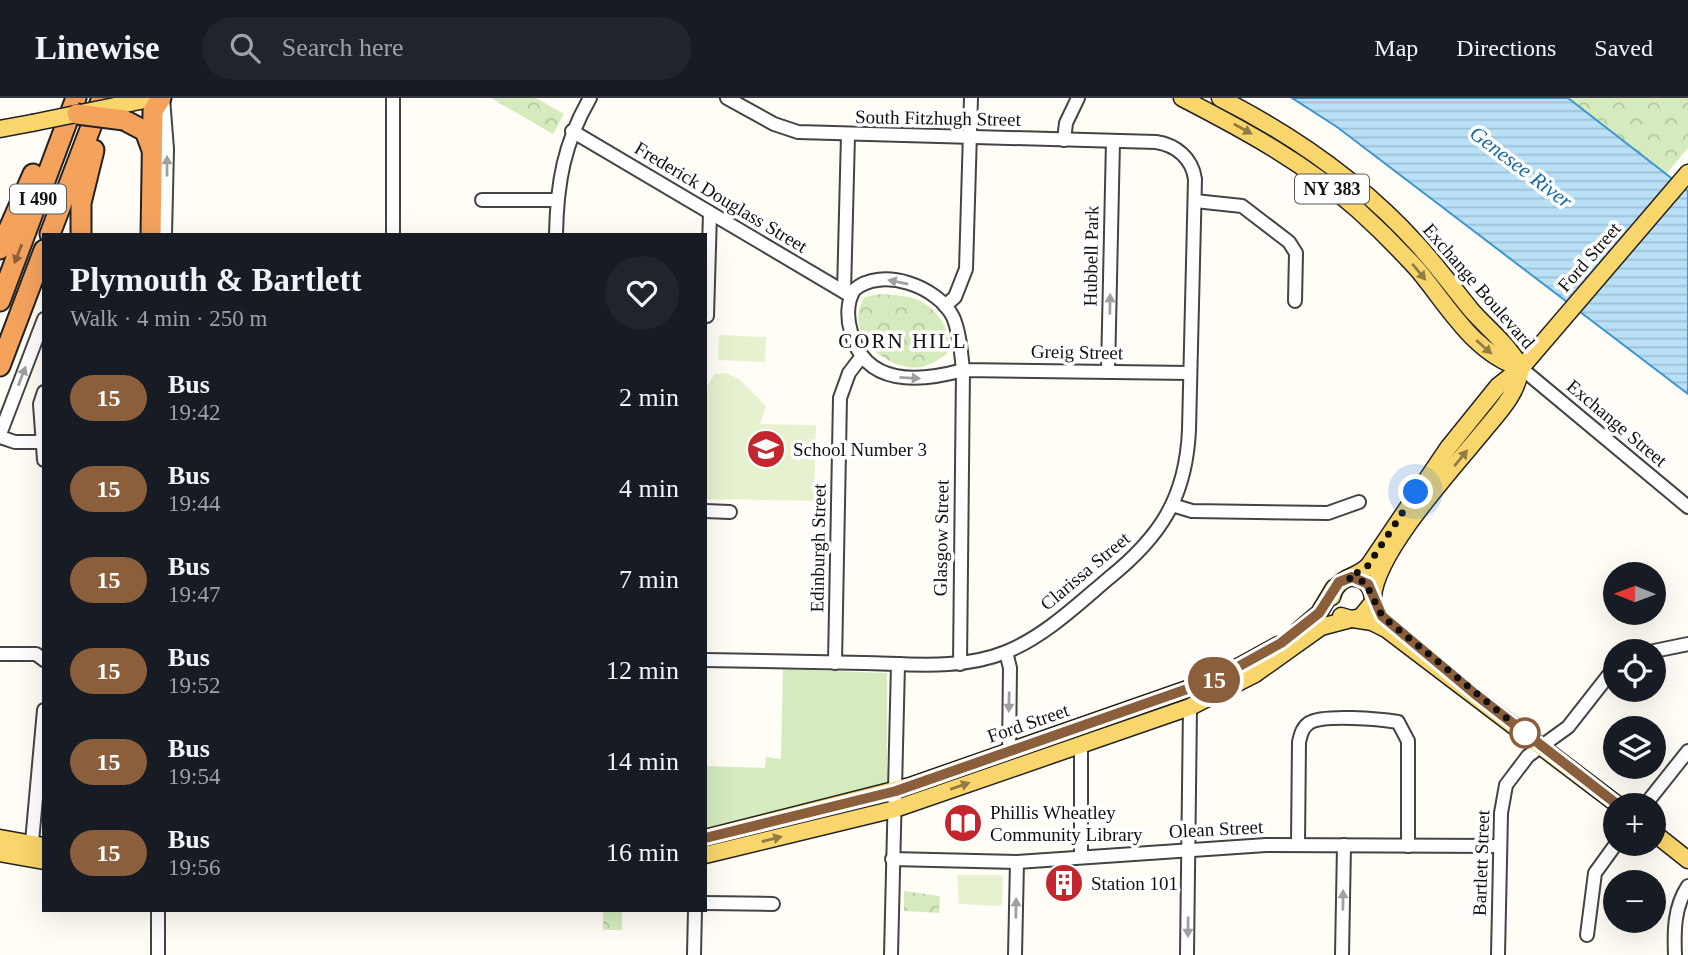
<!DOCTYPE html>
<html lang="en">
<head>
<meta charset="utf-8">
<style>
	body { margin:0; font-family:"Times New Roman",serif; background:#20242c; color:#f1f3f6; height:100vh; display:flex; flex-direction:column; font-size:26px; white-space:nowrap }
	* { box-sizing:border-box; margin:0 }
	p { font-size:23px; color:#9ea1a6 }
	.icon { flex:none; width:38px; height:38px; fill:none; stroke:currentColor; stroke-width:2; stroke-linecap:round; stroke-linejoin:round }
	.map { position:relative; flex:1; overflow:hidden }
	.sheet { position:absolute; left:42px; top:135px; width:665px; height:679px; display:flex; flex-direction:column; background:#171b24; border-radius:0px; box-shadow:0 7px 28px #0002 }
	.sheet>* { flex:none }
	.badge { padding:0 14px; border-radius:23px; font-size:24px; line-height:46px }
	.needle { width:46px; rotate:271deg }
	.tools { position:absolute; left:1603px; top:464px; display:grid; gap:14px }
	.tools a { display:grid; place-items:center; width:63px; height:63px; border-radius:50%; background:#171b24; box-shadow:0 7px 28px #0002; font-size:35px }
	.you { position:absolute; width:35px; height:35px; margin:-18px; border:5px solid #fff; border-radius:50%; background:#1a73e8; box-shadow:0 0 0 10px #1a73e833 }
	.map>.badge { position:absolute; translate:-50% -50%; box-shadow:0 0 0 4px #fff }
	.round { display:grid; place-items:center; flex:none; width:74px; height:74px; border-radius:37px; background:#20242c }
	.head { display:flex; align-items:center; justify-content:space-between; height:119px; padding:0 28px }
	h1 { font-size:33px; font-weight:600; line-height:52px }
	ul { padding:0; list-style:none }
	li { display:flex; align-items:center; gap:21px; height:91px; padding:0 28px }
	li div { flex:1 }
	li b { display:block; font-size:26px }
	li em { font-style:normal }
	li .badge { min-width:77px; font-weight:700; text-align:center }
	header { display:flex; align-items:center; gap:42px; box-sizing:border-box; height:98px; padding:0 35px; background:#171b24; border-bottom:2px solid #363941 }
	header strong { font-size:33px }
	nav { display:flex; gap:38px; margin-inline-start:auto; font-size:24px }
	.search { width:490px; height:63px; background:#20242c; display:flex; align-items:center; gap:18px; box-sizing:border-box; padding:0 24px; border-radius:38px; color:#9ea1a6; font-size:26px }
	.map>svg:first-child { display:block }
</style>
</head>
<body>
<header>
<strong>Linewise</strong>
<div class="search"><svg class="icon" aria-label="search" viewBox="0 0 24 24"><circle cx="10" cy="10" r="6"/><path d="M15 15l6 6"/></svg>Search here</div>
<nav><a>Map</a><a>Directions</a><a>Saved</a></nav>
</header>
<div class="map">
<svg width="1688" height="857" viewBox="0 0 1688 857">
	<defs>
		<pattern id="park-crowns" width="20" height="18" patternUnits="userSpaceOnUse" patternTransform="scale(1.75)"><rect width="20" height="18" fill="#d5ebbd"/><path d="M2 6a3 3 0 1 1 6 0M12 15a3 3 0 1 1 6 0" fill="none" stroke="#b6c8a1"/></pattern>
		<pattern id="water-rules" width="6" height="5" patternUnits="userSpaceOnUse" patternTransform="scale(1.75)"><rect width="6" height="5" fill="#b9e0f7"/><path d="M0 2.5h6" fill="none" stroke="#9ebfd3"/></pattern>
	</defs>
	<rect width="100%" height="100%" fill="#fffdf5"/>
	<polygon fill="#d5ebbd" points="783,571 887,575 887,685 705,734 705,668 765,670 766,659 781,661"/>
	<g fill="url(#park-crowns)">
		<polygon points="491,0 536,0 564,16 553,36"/>
		<polygon points="1568,0 1688,0 1688,50 1666,76"/>
		<path d="M879 196C892 197 906 197 918 202 938 210 954 236 947 256 939 261 931 267 922 269 887 275 841 233 865 199Z"/>
		<polygon points="904,793 940,798 939,815 904,813"/>
		<rect x="603" y="814" width="19" height="18"/>
	</g>
	<g fill="#e6f2cf">
		<polygon points="719,237 766,239 765,264 718,262"/>
		<polygon points="725,275 739,281 766,308 760,326 816,327 814,403 705,401 705,291 715,276"/>
		<polygon points="957,777 1000,777 1003,780 1002,806 999,808 959,806"/>
	</g>
	<polygon fill="url(#water-rules)" stroke="#3f96cf" stroke-width="2" points="1292,0 1568,0 1688,93 1688,296 1337,29"/>
	<g fill="none" stroke-linecap="round" stroke-linejoin="round">
		<defs>
			<g id="minor">
				<polyline points="163,0 167,51 165,136"/>
				<polyline points="572,33 851,198"/>
				<polyline points="1064,42 1066,25 1078,0"/>
				<polyline points="482,102 557,102"/>
				<polyline points="1195,103 1242,108 1289,144 1296,155 1295,203"/>
				<polyline points="393,136 393,0"/>
				<path d="M556 136C557 85 564 45 590 0"/>
				<polyline points="844,194 848,37"/>
				<polyline points="945,208 955,199 966,171 971,0"/>
				<polyline points="707,218 710,115"/>
				<polyline points="1521,270 1688,409"/>
				<polyline points="1108,274 1113,43"/>
				<polyline points="44,294 40,306 44,362"/>
				<polyline points="0,336 44,221"/>
				<polyline points="0,339 15,344 41,344"/>
				<polyline points="1172,407 1192,413 1328,415 1359,404"/>
				<polyline points="705,413 730,414"/>
				<polyline points="1654,553 1688,546"/>
				<polyline points="1006,554 1010,570 1009,655"/>
				<polyline points="0,556 36,556 44,562"/>
				<path d="M705 562C758 563 811 564 864 565 912 566 961 572 1006 554 1045 538 1077 507 1109 480 1160 439 1186 400 1189 332L1195 81C1192 60 1176 47 1156 44L798 34 774 26 727 0"/>
				<polyline points="835,565 840,300 849,275 862,258"/>
				<path d="M960 566 963 272C961 255 960 235 953 219 938 188 881 168 854 192 847 204 847 220 851 234 865 289 920 284 963 272L1190 275"/>
				<polyline points="1645,707 1688,653"/>
				<path d="M1298 746 1299 644C1301 636 1302 630 1309 625 1323 616 1380 621 1398 624L1408 643V748"/>
				<polyline points="31,755 44,612"/>
				<polyline points="1081,758 1081,646"/>
				<polyline points="892,761 1017,764 1266,747 1499,748"/>
				<polyline points="705,805 773,806"/>
				<polyline points="1587,837 1595,775 1616,746"/>
				<polyline points="158,857 158,812"/>
				<polyline points="694,857 695,812"/>
				<polyline points="891,857 898,566"/>
				<polyline points="1015,857 1017,764"/>
				<polyline points="1187,857 1190,609"/>
				<polyline points="1342,857 1344,747"/>
				<polyline points="1498,857 1501,715 1506,687 1528,658 1568,629 1615,569"/>
				<path d="M1675 857C1674 833 1674 809 1688 788"/>
			</g>
			<g id="major">
				<path d="M1182 0C1244 32 1305 65 1358 112 1379 131 1399 151 1418 172 1448 208 1474 256 1521 270"/>
				<path d="M1220 0C1293 37 1362 85 1418 147 1437 168 1454 191 1472 213 1489 232 1509 247 1521 270"/>
				<polyline points="130,5 155,0"/>
				<polyline points="0,31 32,25"/>
				<path d="M1332 499C1336 478 1357 481 1369 467L1448 350 1498 288 1521 270 1688 75"/>
				<path d="M1373 499C1376 453 1456 367 1486 330 1502 311 1517 295 1521 270"/>
				<path d="M1341 518 1351 521 1361 519 1373 504C1373 488 1364 478 1348 480"/>
				<polyline points="1353,521 1372,524 1386,531 1618,707"/>
				<polyline points="1299,532 1319,515 1334,490"/>
				<polyline points="1654,735 1688,762"/>
				<polyline points="0,740 44,748"/>
				<polyline points="705,740 910,688 1216,581 1278,547"/>
				<polyline points="0,755 44,763"/>
				<polyline points="705,757 895,711 1190,609 1255,576 1321,529 1351,521"/>
			</g>
			<g id="highway">
				<polyline points="124,22 145,33 152,52"/>
				<polyline points="50,136 102,0"/>
				<polyline points="81,136 81,105 94,52"/>
				<polyline points="151,136 153,13 161,0"/>
				<polyline points="0,151 33,76"/>
				<polyline points="0,203 76,0"/>
				<polyline points="0,268 44,152"/>
			</g>
		</defs>
		<use href="#minor" stroke="#444" stroke-width="16"/>
		<use href="#major" stroke="#222" stroke-width="19"/>
		<use href="#highway" stroke="#222" stroke-width="23"/>
		<use href="#minor" stroke="#fff" stroke-width="12"/>
		<use href="#major" stroke="#f9d66b" stroke-width="16"/>
		<use href="#highway" stroke="#f5a25d" stroke-width="19"/>
		<defs>
			<polyline id="major-bridge" points="32,25 130,5"/>
			<polyline id="highway-bridge" points="77,16 124,22"/>
		</defs>
		<use href="#major-bridge" stroke="#222" stroke-width="19" stroke-linecap="butt"/>
		<use href="#highway-bridge" stroke="#222" stroke-width="23" stroke-linecap="butt"/>
		<use href="#major-bridge" stroke="#f9d66b" stroke-width="16"/>
		<use href="#highway-bridge" stroke="#f5a25d" stroke-width="19"/>
	</g>
	<defs><path id="oneway-solid" d="M-6-.8H1V-3.2L6.5 0L1 3.2V.8H-6Z" transform="scale(1.75)"/></defs>
	<g fill="#917d42">
		<use href="#oneway-solid" transform="translate(1243 31) rotate(29)"/>
		<use href="#oneway-solid" transform="translate(1419 174) rotate(50)"/>
		<use href="#oneway-solid" transform="translate(1484 249) rotate(42)"/>
		<use href="#oneway-solid" transform="translate(1461 360) rotate(-51)"/>
		<use href="#oneway-solid" transform="translate(960 688) rotate(-19)"/>
		<use href="#oneway-solid" transform="translate(772 741) rotate(-14)"/>
	</g>
	<g fill="#a0a0a0">
		<use href="#oneway-solid" transform="translate(167 68) rotate(-90)"/>
		<use href="#oneway-solid" transform="translate(898 184) rotate(-168)"/>
		<use href="#oneway-solid" transform="translate(1110 206) rotate(-89)"/>
		<use href="#oneway-solid" transform="translate(22 278) rotate(-69)"/>
		<use href="#oneway-solid" transform="translate(910 280) rotate(3)"/>
		<use href="#oneway-solid" transform="translate(1009 604) rotate(91)"/>
		<use href="#oneway-solid" transform="translate(1343 802) rotate(-89)"/>
		<use href="#oneway-solid" transform="translate(1016 810) rotate(-89)"/>
		<use href="#oneway-solid" transform="translate(1188 829) rotate(91)"/>
	</g>
	<use fill="#8e613b" href="#oneway-solid" transform="translate(18 156) rotate(111)"/>
	<g fill="none" stroke-linecap="round" stroke-linejoin="round">
		<defs>
			<polyline id="line" points="705,740 896,693 1216,581 1281,545 1319,515 1339,484 1352,479 1368,486 1382,518 1475,596 1618,707"/>
		</defs>
		<use href="#line" stroke="#fff" stroke-width="16"/>
		<use href="#line" stroke="#8b5e3c" stroke-width="10"/>
		<polyline stroke="#111" stroke-width="7" stroke-dasharray="0 12.6" points="1416,394 1367,469 1348,480 1365,484 1382,518 1525,635"/>
	</g>
	<defs>
		<symbol id="school-disc" viewBox="-11 -11 22 22"><circle r="9.5" fill="#c4262e" stroke="#fff"/><path d="M0-5L7-2L0 1L-7-2ZM-4 1L0 2.5L4 1V4Q0 6-4 4Z" fill="#fff"/></symbol>
		<symbol id="library-disc" viewBox="-11 -11 22 22"><circle r="9.5" fill="#c4262e" stroke="#fff"/><path d="M-6-4Q-3-5.5-.7-3.5V5Q-3 3-6 4ZM6-4Q3-5.5 .7-3.5V5Q3 3 6 4Z" fill="#fff"/></symbol>
		<symbol id="building-disc" viewBox="-11 -11 22 22"><circle r="9.5" fill="#c4262e" stroke="#fff"/><path d="M-4-6H4V6H1V3H-1V6H-4ZM-2.5-4.3h1.7v1.8h-1.7ZM.8-4.3h1.7v1.8H.8ZM-2.5-1h1.7V.8h-1.7ZM.8-1h1.7V.8H.8Z" fill="#fff"/></symbol>
	</defs>
	<g fill-rule="evenodd">
		<use href="#school-disc" x="744" y="329" width="44" height="44"/>
		<use href="#library-disc" x="941" y="703" width="44" height="44"/>
		<use href="#building-disc" x="1042" y="763" width="44" height="44"/>
	</g>
	<circle fill="#fff" stroke="#8b5e3c" stroke-width="3.5" cx="1525" cy="635" r="14"/>
	<g text-anchor="middle" dominant-baseline="central" stroke-width="7" stroke-linejoin="round" paint-order="stroke">
		<g fill="#fff" stroke="#585858" stroke-width="2">
			<rect x="1295" y="76.5" width="74" height="29" rx="5"/>
			<rect x="10" y="86.5" width="56" height="29" rx="5"/>
		</g>
		<g font-size="18" font-weight="bold" fill="#111">
			<text x="1332" y="91">NY 383</text>
			<text x="38" y="101">I 490</text>
		</g>
		<g font-size="19" fill="#111" stroke="#fff">
			<text transform="translate(938 20) rotate(1)">South Fitzhugh Street</text>
			<text transform="translate(721 99) rotate(31)">Frederick Douglass Street</text>
			<text transform="translate(1091 158) rotate(-89)">Hubbell Park</text>
			<text transform="translate(1589 159) rotate(-49)">Ford Street</text>
			<text transform="translate(1479 188) rotate(49)">Exchange Boulevard</text>
			<text transform="translate(1077 254) rotate(1)">Greig Street</text>
			<text transform="translate(1617 325) rotate(40)">Exchange Street</text>
			<text transform="translate(941 440) rotate(-89)">Glasgow Street</text>
			<text transform="translate(818 450) rotate(-89)">Edinburgh Street</text>
			<text transform="translate(1085 473) rotate(-40)">Clarissa Street</text>
			<text transform="translate(1028 625) rotate(-19)">Ford Street</text>
			<text transform="translate(1216 731) rotate(-3)">Olean Street</text>
			<text transform="translate(1481 765) rotate(-88)">Bartlett Street</text>
		</g>
		<g font-size="19" fill="#111" stroke="#fff" text-anchor="start">
			<text x="793" y="351">School Number 3</text>
			<text x="990" y="714">Phillis Wheatley<tspan x="990" dy="22">Community Library</tspan></text>
			<text x="1091" y="785">Station 101</text>
		</g>
		<g font-size="21" font-style="italic" fill="#1768a6" stroke="#fff">
			<text transform="translate(1521 69) rotate(37)">Genesee River</text>
		</g>
		<g font-size="21" letter-spacing="2" fill="#111" stroke="#fff">
			<text x="903" y="243">CORN HILL</text>
		</g>
	</g>
</svg>
<div class="tools">
<a><svg class="needle" viewBox="-14 -14 28 28"><path d="M0-13l5 13h-10z" fill="#e53935"/><path d="M0 13l5-13h-10z" fill="#9ea1a6"/></svg></a>
<a><svg class="icon" aria-label="locate" viewBox="0 0 24 24"><circle cx="12" cy="12" r="6"/><path d="M12 2v4M12 18v4M2 12h4M18 12h4"/></svg></a>
<a><svg class="icon" aria-label="layers" viewBox="0 0 24 24"><path d="M12 4l9 5-9 5-9-5zM3 14l9 5 9-5"/></svg></a>
<a>+</a>
<a>−</a>
</div>
<div class="you" style="left:1416px;top:394px"></div>
<b class="badge" style="left:1214px;top:582px;background:#8b5e3c;color:#fff">15</b>
<section class="sheet">
<div class="head"><div><h1>Plymouth &amp; Bartlett</h1><p>Walk · 4 min · 250 m</p></div><a class="round"><svg class="icon" aria-label="heart" viewBox="0 0 24 24"><path d="M12 20l-8-8c-3-5 5-10 8-4 3-6 11-1 8 4z"/></svg></a></div>
<ul>
<li><span class="badge" style="background:#8b5e3c;color:#fff">15</span><div><b>Bus</b><p>19:42</p></div><em>2 min</em></li>
<li><span class="badge" style="background:#8b5e3c;color:#fff">15</span><div><b>Bus</b><p>19:44</p></div><em>4 min</em></li>
<li><span class="badge" style="background:#8b5e3c;color:#fff">15</span><div><b>Bus</b><p>19:47</p></div><em>7 min</em></li>
<li><span class="badge" style="background:#8b5e3c;color:#fff">15</span><div><b>Bus</b><p>19:52</p></div><em>12 min</em></li>
<li><span class="badge" style="background:#8b5e3c;color:#fff">15</span><div><b>Bus</b><p>19:54</p></div><em>14 min</em></li>
<li><span class="badge" style="background:#8b5e3c;color:#fff">15</span><div><b>Bus</b><p>19:56</p></div><em>16 min</em></li>
</ul>
</section>
</div>
</body>
</html>
